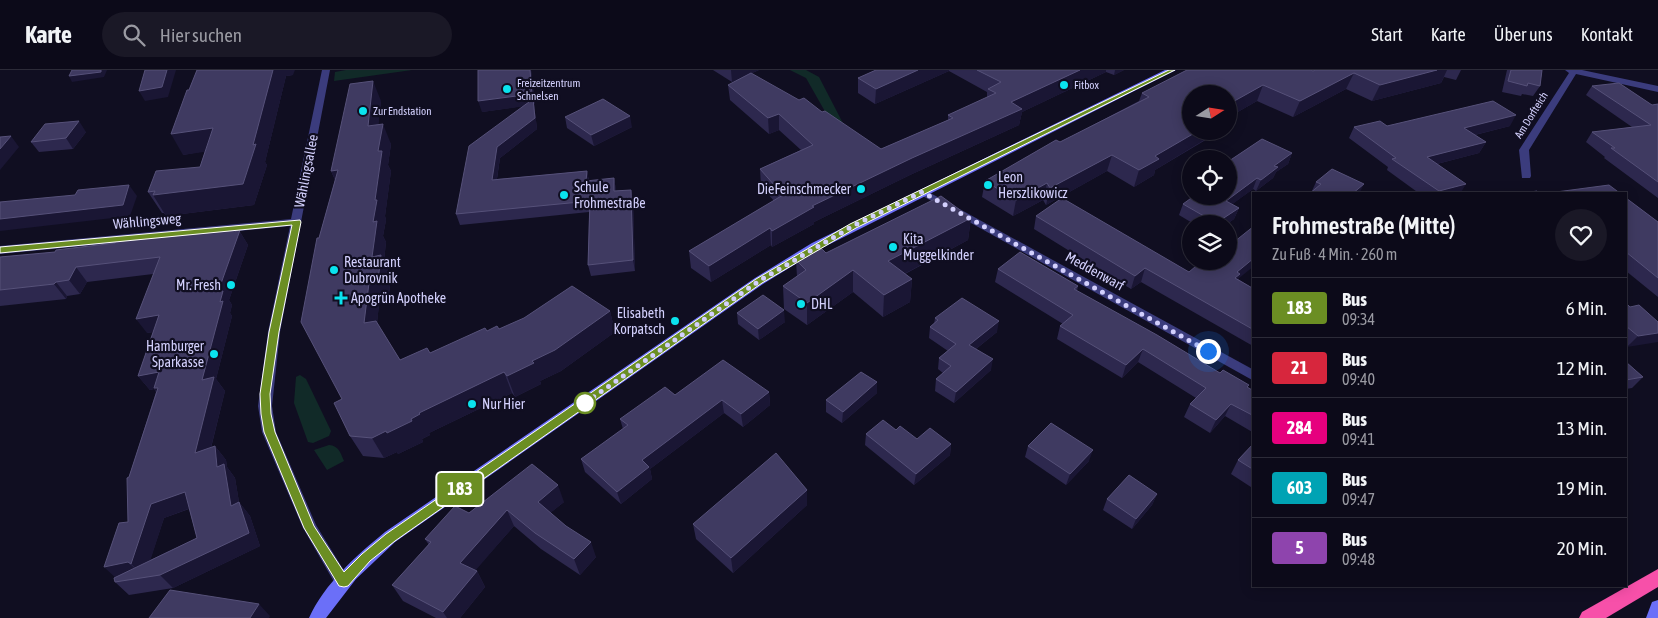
<!DOCTYPE html>
<html lang="de">
<head>
<meta charset="utf-8">
<style>
	body { margin:0; font-family:"Asap Condensed",sans-serif; background:#1a1826; color:#f1f3f6; height:100vh; display:flex; flex-direction:column; font-size:19px; white-space:nowrap }
	* { box-sizing:border-box; margin:0 }
	p { font-size:16px; color:#9a9aa2 }
	.icon { flex:none; width:28px; height:28px; fill:none; stroke:currentColor; stroke-width:2; stroke-linecap:round; stroke-linejoin:round }
	.map { position:relative; flex:1; overflow:hidden }
	.panel { position:absolute; left:1252px; top:122px; width:375px; height:395px; display:flex; flex-direction:column; background:#0c0a19; border-radius:0px; box-shadow:0 2px 12px #0003,0 0 0 1px #2c2b38 }
	.panel>* { flex:none }
	.badge { padding:0 10px; border-radius:4px; font-size:18px; line-height:32px }
	.needle { width:32px; rotate:78deg }
	.fabs { position:absolute; left:1182px; top:15px; display:grid; gap:10px }
	.fabs a { display:grid; place-items:center; width:55px; height:55px; border-radius:50%; background:#0c0a19; box-shadow:0 2px 12px #0003,0 0 0 1px #2c2b38; font-size:25px }
	.you { position:absolute; width:25px; height:25px; margin:-12px; border:4px solid #fff; border-radius:50%; background:#1a73e8; box-shadow:0 0 0 8px #1a73e833 }
	.map>.badge { position:absolute; translate:-50% -50%; box-shadow:0 0 0 2px #fff }
	.round { display:grid; place-items:center; flex:none; width:52px; height:52px; border-radius:26px; background:#1a1826 }
	.summary { display:flex; align-items:center; justify-content:space-between; height:85px; padding:0 20px }
	h1 { font-size:24px; font-weight:600; line-height:38px }
	ul { padding:0; list-style:none }
	li { display:flex; align-items:center; gap:15px; height:60px; padding:0 20px; border-top:1px solid #2c2b38 }
	li div { flex:1 }
	li b { display:block; font-size:19px }
	li em { font-style:normal }
	li .badge { min-width:55px; font-weight:700; text-align:center }
	header { display:flex; align-items:center; gap:30px; box-sizing:border-box; height:70px; padding:0 25px; background:#0c0a19; border-bottom:1px solid #2c2b38 }
	header strong { font-size:24px }
	nav { display:flex; gap:28px; margin-inline-start:auto; font-size:18px }
	.search { width:350px; height:45px; background:#1a1826; display:flex; align-items:center; gap:12px; box-sizing:border-box; padding:0 18px; border-radius:28px; color:#9a9aa2; font-size:19px }
	.map>svg:first-child { display:block }
</style>
</head>
<body>
<header>
<strong>Karte</strong>
<div class="search"><svg class="icon" aria-label="search" viewBox="0 0 24 24"><circle cx="10" cy="10" r="6"/><path d="M15 15l6 6"/></svg>Hier suchen</div>
<nav><a>Start</a><a>Karte</a><a>Über uns</a><a>Kontakt</a></nav>
</header>
<div class="map">
<svg width="1658" height="548" viewBox="0 0 1658 548">
	<rect width="100%" height="100%" fill="#100e21"/>
	<g fill="#112a28">
		<polygon points="346,0 412,0 334,11 335,2"/>
		<polygon points="790,0 806,0 819,7 847,61 827,45 806,8"/>
		<polygon points="300,305 306,309 331,361 329,366 313,373 308,372 294,333 296,307"/>
		<path d="M329 375C339 376 340 382 344 391L327 400 314 380Z"/>
	</g>
	<g fill="none" stroke-linecap="round" stroke-linejoin="round">
		<g fill="#3b3c7d" fill-rule="evenodd">
			<polygon points="322,0 330,0 280,262 272,336 276,362 316,455 351,512 349,517 343,519 337,517 303,458 262,362 258,336 268,262 290,156 0,184 0,176 291,149"/>
			<polygon points="1565,0 1582,0 1658,16 1658,22 1576,4 1529,80 1531,106 1530,108 1522,108 1519,80 1569,3"/>
			<polygon points="923,119 1254,300 1254,311 919,124 918,122"/>
		</g>
		<g fill="#6b6ff8" fill-rule="evenodd">
			<path d="M1165 0H1176L820 179 763 214 395 472 356 509 326 548H309C324 514 357 485 385 462L755 208 812 173Z"/>
			<polygon points="1658,530 1658,548 1646,548 1652,532"/>
		</g>
		<polygon fill="#f750a9" fill-rule="evenodd" points="1658,499 1658,517 1606,548 1579,548 1582,542"/>
	</g>
	<g fill="#2d284e" fill-rule="evenodd">
		<polygon points="197,0 293,5 286,6 265,92 267,95 254,135 166,146 164,143 162,143 148,122 200,97 205,81 183,85 189,20"/>
		<polygon points="478,0 531,0 535,34 534,34 537,59 500,88 497,109 587,101 589,111 614,108 616,121 631,120 633,131 635,201 591,206 588,195 589,142 460,155 456,144 523,36 482,42"/>
		<polygon points="713,0 759,0 732,12"/>
		<polygon points="876,0 1124,0 1114,5 1106,2 1022,42 1019,55 910,105 814,152 814,154 772,177 771,175 711,212 691,198 689,181 774,131 761,116 760,99 801,80 779,60 769,64 730,30 728,15 799,30 822,42 881,79 948,50 948,45 987,28 987,22 949,1 875,34 858,23 858,8"/>
		<polygon points="1315,0 1461,0 1456,10 1444,7 1441,13 1372,31 1346,19 1293,47 1257,31 1229,47 1229,24 1191,61 1219,62 1155,100 1154,105 1134,117 1107,101 1046,135 1043,130 1013,146 982,127 985,111 1139,31 1142,23 1313,1"/>
		<polygon points="1507,0 1542,0 1540,16 1533,26 1522,24 1521,26 1502,22"/>
		<polygon points="1592,16 1652,35 1658,34 1658,128 1604,88 1605,87 1586,72 1592,62 1632,57 1586,25"/>
		<polygon points="381,31 378,55 391,74 388,95 391,101 385,146 386,150 383,166 386,172 384,191 391,207 388,232 379,234 377,253 400,290 430,283 487,261 610,241 615,262 561,301 540,311 541,314 515,327 512,323 429,363 430,365 422,369 423,372 398,384 397,382 384,388 363,386 350,366 342,329 319,168 335,110 331,101"/>
		<polygon points="565,47 632,57 594,76 567,58"/>
		<polygon points="1387,56 1510,56 1475,65 1486,72 1479,83 1437,94 1460,124 1420,124 1387,100 1388,97 1349,68 1354,57"/>
		<polygon points="86,62 73,79 39,82 31,72"/>
		<polygon points="1292,83 1288,94 1276,102 1273,108 1256,121 1253,119 1232,134 1239,138 1234,149 1227,154 1194,154 1179,145 1183,134"/>
		<polygon points="1316,112 1359,124 1312,121"/>
		<polygon points="1626,128 1658,152 1658,227 1626,201"/>
		<polygon points="1036,146 1189,202 1238,209 1254,219 1254,275 1253,276 1141,212 1131,219 1034,159"/>
		<polygon points="971,148 968,170 905,204 912,209 910,232 883,247 853,222 807,255 784,239 783,216 797,207 796,190"/>
		<path d="M237 157 248 175 229 230 232 235 230 243 232 246 216 309 225 321 211 378 215 376 226 390 227 397 235 408 239 432 250 446 260 476 173 518 129 525 115 512V507L128 452 129 407 156 322 154 319 150 320 138 306 153 262 147 263 153 204 87 212 80 224 67 226 66 229 0 236V187L55 182ZM189 439 197 468 150 490 164 448Z"/>
		<polygon points="998,199 1078,216 1077,221 1220,303 1254,321 1254,363 1225,346 1210,363 1184,347 1190,334 1196,328 1138,292 1122,308 1057,269 1060,256 1063,254 995,212"/>
		<polygon points="1626,233 1630,237 1658,252 1627,277 1626,276"/>
		<polygon points="737,243 785,252 759,270 738,254"/>
		<polygon points="935,248 997,262 976,279 991,300 954,333 935,321 936,309 943,303 938,299 939,288 948,281 929,268 930,257 934,254"/>
		<polygon points="1626,292 1643,307 1632,318 1626,319"/>
		<polygon points="769,322 770,335 743,357 724,343 650,399 652,409 621,434 585,402 581,389 623,359 620,349 675,325"/>
		<polygon points="877,323 842,353 826,342 826,330"/>
		<polygon points="896,360 917,369 951,374 950,385 914,415 865,375 866,364"/>
		<polygon points="1254,373 1254,419 1231,404 1238,390"/>
		<polygon points="1028,376 1089,391 1066,415 1025,387"/>
		<polygon points="807,420 807,435 733,503 696,469 693,454"/>
		<polygon points="1157,424 1152,435 1132,459 1103,440 1107,429"/>
		<polygon points="564,432 550,443 596,487 580,505 541,479 514,456 475,500 477,501 485,517 460,548 436,548 403,531 392,515 429,475 425,469 469,443"/>
	</g>
	<g fill="#1a1634">
		<polygon points="101,0 107,0 104,7 72,12 69,6"/>
		<polygon points="167,0 176,0 168,27 145,31 139,21"/>
		<polygon points="273,0 295,0 293,5 286,6 265,92 267,95 254,135 166,146 153,125 253,75"/>
		<polygon points="530,0 531,0 535,34 534,34 537,59 500,88 495,121 492,110 497,77 533,35 482,42 478,31"/>
		<polygon points="731,0 759,0 732,12"/>
		<polygon points="918,0 949,0 949,1 875,34 876,19"/>
		<polygon points="1080,0 1106,0 1106,2 1022,42 1019,55 910,105 814,152 814,154 772,177 772,161 812,136 1011,32"/>
		<polygon points="1115,0 1124,0 1114,5"/>
		<polygon points="1437,0 1447,0 1441,13 1372,31 1380,15"/>
		<polygon points="1354,3 1346,19 1293,47 1300,31"/>
		<polygon points="373,11 381,31 376,76 368,56"/>
		<polygon points="1263,15 1257,31 1229,47 1229,34"/>
		<polygon points="779,44 779,60 769,64 768,48"/>
		<polygon points="1516,45 1510,56 1458,69 1464,58"/>
		<polygon points="630,46 632,57 594,76 591,65"/>
		<polygon points="79,51 86,62 73,79 66,68"/>
		<polygon points="383,54 391,74 388,95 391,101 385,146 386,150 383,166 386,172 384,191 391,207 388,232 379,234 375,274 364,253 372,187 373,152 378,81"/>
		<polygon points="213,58 224,79 183,85 171,64"/>
		<polygon points="1198,61 1219,61 1155,100 1154,105 1134,117 1139,100 1155,86"/>
		<polygon points="11,66 19,77 0,100 0,79"/>
		<polygon points="1486,72 1479,83 1421,98 1427,87"/>
		<polygon points="1292,83 1288,94 1276,102 1273,108 1256,121 1261,110 1274,96"/>
		<polygon points="1112,85 1107,101 1046,135 1050,118"/>
		<polygon points="338,100 341,122 331,101"/>
		<polygon points="587,101 589,112 586,111"/>
		<polygon points="614,108 616,119 616,133 614,121"/>
		<polygon points="1257,108 1253,119 1222,142 1226,131"/>
		<polygon points="1047,113 1043,130 1013,146 1016,130"/>
		<polygon points="1364,114 1359,124 1352,124"/>
		<polygon points="1466,114 1460,124 1438,124 1439,121"/>
		<polygon points="129,115 137,126 130,146 0,161 0,149"/>
		<polygon points="631,120 633,131 635,201 633,190"/>
		<polygon points="1239,138 1234,149 1227,154 1216,154"/>
		<polygon points="971,148 968,170 887,213 888,191"/>
		<polygon points="237,157 248,175 229,230 232,235 230,243 232,246 216,309 225,321 206,397 195,383 202,310 218,222"/>
		<polygon points="770,158 771,175 711,212 709,196"/>
		<polygon points="1254,188 1254,196 1238,209 1235,218 1237,202"/>
		<polygon points="76,197 87,212 80,224 69,210"/>
		<polygon points="1145,198 1141,212 1131,219 1135,206"/>
		<polygon points="853,200 853,222 807,255 807,233"/>
		<polygon points="912,209 910,232 883,247 884,225"/>
		<polygon points="56,212 67,226 66,229 54,214"/>
		<polygon points="784,240 785,252 759,270 758,259"/>
		<polygon points="610,241 615,262 561,301 540,311 541,314 515,327 507,306 532,291"/>
		<polygon points="159,245 169,259 147,263 136,249"/>
		<polygon points="999,251 997,262 967,286 969,275"/>
		<polygon points="1658,263 1658,272 1627,277 1638,266"/>
		<polygon points="1143,279 1138,292 1122,308 1126,295"/>
		<polygon points="993,289 991,300 954,333 956,322"/>
		<polygon points="159,302 165,332 154,319 150,320 138,306"/>
		<polygon points="504,302 512,323 429,363 430,365 422,369 423,372 398,384 397,382 384,388 372,368 411,349 419,343"/>
		<polygon points="877,312 877,323 842,353 843,342"/>
		<polygon points="769,322 770,335 743,357 741,344"/>
		<polygon points="722,330 724,343 650,399 652,409 621,434 617,422 642,390"/>
		<polygon points="1231,334 1225,346 1210,363 1216,350"/>
		<polygon points="951,374 950,385 914,415 916,404"/>
		<polygon points="215,376 226,390 227,397 235,408 239,432 250,446 260,476 173,518 160,505 231,436 217,397"/>
		<polygon points="1093,380 1089,391 1066,415 1070,404"/>
		<polygon points="558,415 564,432 544,448 538,432"/>
		<polygon points="807,420 807,435 733,503 731,488"/>
		<polygon points="185,422 196,436 164,448 145,507 131,494 151,434"/>
		<polygon points="1157,424 1152,435 1132,459 1136,449"/>
		<polygon points="507,440 514,456 469,508 460,493"/>
		<polygon points="591,472 596,487 580,505 574,489"/>
		<polygon points="128,492 142,505 118,510 104,497"/>
		<polygon points="477,501 485,517 460,548 447,548 443,542"/>
		<polygon points="259,534 270,546 269,548 250,548"/>
	</g>
	<g fill="#3f3a61" stroke="#565179">
		<polygon points="72,0 101,0 101,2 69,6"/>
		<polygon points="145,0 167,0 162,17 139,21"/>
		<polygon points="197,0 273,0 253,75 256,74 243,114 153,125 155,121 148,122 156,101 200,97 213,58 171,64 187,20 189,20"/>
		<polygon points="478,0 530,0 532,24 478,31"/>
		<polygon points="876,0 918,0 876,19 858,8"/>
		<polygon points="977,0 1080,0 1011,32 1022,39 912,88 812,136 814,137 772,161 770,158 709,196 689,181 783,125 760,99 813,75 779,44 768,48 728,15 751,3 799,30 804,28 822,42 825,41 881,79 953,48 948,45 996,23 988,19 1001,12"/>
		<polygon points="1187,0 1311,0 1313,1 1315,0 1437,0 1380,15 1354,3 1300,31 1263,15 1229,34 1229,24 1191,24 1191,61 1198,61 1155,86 1159,89 1139,100 1112,85 1050,118 1047,113 1016,130 985,111 1056,70 1060,72 1149,27 1142,23"/>
		<polygon points="1511,0 1542,0 1540,16 1528,13 1527,16 1508,11"/>
		<polygon points="373,11 368,56 383,54 378,81 382,81 375,130 377,130 373,152 377,151 372,187 381,185 378,211 369,213 364,253 376,251 400,290 427,278 430,283 485,258 487,261 497,256 499,259 524,248 572,216 610,241 555,280 532,291 534,293 507,306 504,302 419,343 420,344 411,349 412,351 387,363 386,361 372,368 350,366 334,333 342,329 301,252 317,168 319,168 338,100 331,101 350,14"/>
		<polygon points="1619,13 1652,35 1658,34 1658,112 1611,78 1615,78 1592,62 1651,55 1592,16"/>
		<polygon points="533,29 535,48 497,77 492,110 587,101 586,111 614,108 614,121 631,120 633,190 588,195 590,131 456,144 469,76"/>
		<polygon points="603,29 630,46 591,65 565,47"/>
		<polygon points="1493,31 1516,45 1464,58 1486,72 1427,87 1466,114 1439,121 1392,89 1396,88 1354,57 1380,51 1387,56"/>
		<polygon points="79,51 66,68 31,72 45,54"/>
		<polygon points="11,66 0,79 0,67"/>
		<polygon points="1262,69 1292,83 1274,96 1278,97 1261,110 1257,108 1226,131 1239,138 1216,153 1183,134 1194,126 1229,126 1229,91"/>
		<polygon points="1332,99 1364,114 1352,124 1309,124 1321,114 1316,112"/>
		<polygon points="129,115 123,135 0,149 0,132 75,125 78,120"/>
		<polygon points="1609,115 1621,124 1541,124"/>
		<polygon points="1537,121 1540,124 1518,124"/>
		<polygon points="941,126 971,148 888,191 912,209 884,225 853,200 807,233 783,216 806,200 796,190 822,179 826,183"/>
		<polygon points="1062,128 1189,202 1202,191 1229,191 1229,176 1254,156 1254,188 1237,202 1240,204 1235,208 1254,219 1254,260 1145,198 1135,206 1036,146"/>
		<polygon points="1626,128 1658,152 1658,208 1626,182"/>
		<polygon points="237,157 235,161 240,160 218,222 223,221 220,232 223,231 202,310 214,307 195,383 215,376 217,397 224,394 231,436 239,432 249,463 160,505 115,512 114,508 197,468 185,422 151,434 131,494 128,492 104,497 119,453 128,452 127,408 129,407 158,318 154,318 159,302 138,306 159,245 136,249 160,187 76,197 69,210 56,212 54,214 0,220 0,187 55,182 56,180 115,173 116,171"/>
		<polygon points="1020,182 1078,216 1074,219 1157,265 1220,303 1223,300 1249,315 1247,317 1254,321 1254,346 1231,334 1216,350 1190,334 1206,318 1143,279 1126,295 1060,256 1073,245 998,199"/>
		<polygon points="763,225 784,240 758,259 737,243"/>
		<polygon points="962,228 999,251 969,275 993,289 956,322 936,309 951,296 939,288 956,274 930,257 938,250 935,248"/>
		<polygon points="1626,233 1630,237 1639,235 1658,252 1658,263 1638,266 1626,256"/>
		<polygon points="723,290 769,322 741,344 722,330 642,390 649,397 617,422 581,389 628,355 620,349 665,317 675,325"/>
		<polygon points="1626,292 1643,307 1626,310"/>
		<polygon points="861,302 877,312 843,342 826,330"/>
		<polygon points="883,350 896,360 900,356 917,369 930,358 951,374 916,404 866,364"/>
		<polygon points="1051,353 1093,380 1070,404 1028,376"/>
		<polygon points="1254,373 1254,400 1238,390"/>
		<polygon points="776,383 807,420 731,488 693,454"/>
		<polygon points="532,394 558,415 538,432 566,456 591,472 574,489 535,463 507,440 460,493 477,501 443,542 392,515 431,472 425,469 455,436 469,443"/>
		<polygon points="1129,405 1157,424 1136,449 1107,429"/>
		<polygon points="170,520 259,534 250,548 149,548"/>
	</g>
	<polygon fill="#6b8e23" stroke="#fff" points="1169,0 1175,0 856,158 762,213 395,471 370,491 348,516 344,517 339,516 304,458 264,362 261,344 260,324 269,262 292,155 0,183 0,177 300,150 301,152 279,262 270,324 271,344 275,362 314,456 344,502 362,484 386,464 756,209 850,154"/>
	<g fill="none" stroke-linecap="round" stroke-linejoin="round">
		<polyline stroke="#d3d0fd" stroke-width="5" stroke-dasharray="0 9" points="585,333 582,335 759,211 853,156 922,122 1208,281"/>
	</g>
	<g fill="#0ae3ee" stroke="#100e21" stroke-width="2">
		<circle cx="1064" cy="15" r="5"/>
		<circle cx="507" cy="19" r="5"/>
		<circle cx="363" cy="41" r="5"/>
		<circle cx="988" cy="115" r="5"/>
		<circle cx="861" cy="119" r="5"/>
		<circle cx="564" cy="125" r="5"/>
		<circle cx="893" cy="177" r="5"/>
		<circle cx="334" cy="200" r="5"/>
		<circle cx="231" cy="215" r="5"/>
		<path d="M338.5 220.5h5v5h5v5h-5v5h-5v-5h-5v-5h5z"/>
		<circle cx="801" cy="234" r="5"/>
		<circle cx="675" cy="251" r="5"/>
		<circle cx="214" cy="284" r="5"/>
		<circle cx="472" cy="334" r="5"/>
	</g>
	<circle fill="#fff" stroke="#6b8e23" stroke-width="2.5" cx="585" cy="333" r="10"/>
	<g text-anchor="middle" dominant-baseline="central" stroke-width="4.5" stroke-linejoin="round" paint-order="stroke">
		<g font-size="11" fill="#d3d0fd" stroke="#100e21" text-anchor="start">
			<text x="517" y="13">Freizeitzentrum<tspan x="517" dy="13">Schnelsen</tspan></text>
			<text x="1074" y="15">Fitbox</text>
			<text x="373" y="41">Zur Endstation</text>
		</g>
		<g font-size="11" fill="#d3d0fd" stroke="#100e21">
			<text transform="translate(1531 45) rotate(-58)">Am Dorfteich</text>
		</g>
		<g font-size="14" fill="#d3d0fd" stroke="#100e21">
			<text transform="translate(306 101) rotate(-79)">Wählingsallee</text>
			<text transform="translate(147 151) rotate(-5)">Wählingsweg</text>
			<text transform="translate(1095 201) rotate(29)">Meddenwarf</text>
		</g>
		<g font-size="14" fill="#d3d0fd" stroke="#100e21" text-anchor="start">
			<text x="998" y="107">Leon<tspan x="998" dy="16">Herszlikowicz</tspan></text>
			<text x="574" y="117">Schule<tspan x="574" dy="16">Frohmestraße</tspan></text>
			<text x="851" y="119" text-anchor="end">DieFeinschmecker</text>
			<text x="903" y="169">Kita<tspan x="903" dy="16">Muggelkinder</tspan></text>
			<text x="344" y="192">Restaurant<tspan x="344" dy="16">Dubrovnik</tspan></text>
			<text x="221" y="215" text-anchor="end">Mr. Fresh</text>
			<text x="351" y="228">Apogrün Apotheke</text>
			<text x="811" y="234">DHL</text>
			<text x="665" y="243" text-anchor="end">Elisabeth<tspan x="665" dy="16">Korpatsch</tspan></text>
			<text x="204" y="276" text-anchor="end">Hamburger<tspan x="204" dy="16">Sparkasse</tspan></text>
			<text x="482" y="334">Nur Hier</text>
		</g>
	</g>
</svg>
<div class="fabs">
<a><svg class="needle" viewBox="-14 -14 28 28"><path d="M0-13l5 13h-10z" fill="#e53935"/><path d="M0 13l5-13h-10z" fill="#9a9aa2"/></svg></a>
<a><svg class="icon" aria-label="locate" viewBox="0 0 24 24"><circle cx="12" cy="12" r="6"/><path d="M12 2v4M12 18v4M2 12h4M18 12h4"/></svg></a>
<a><svg class="icon" aria-label="layers" viewBox="0 0 24 24"><path d="M12 4l9 5-9 5-9-5zM3 14l9 5 9-5"/></svg></a>
</div>
<div class="you" style="left:1208px;top:281px"></div>
<b class="badge" style="left:460px;top:419px;background:#6b8e23;color:#fff">183</b>
<section class="panel">
<div class="summary"><div><h1>Frohmestraße (Mitte)</h1><p>Zu Fuß · 4 Min. · 260 m</p></div><a class="round"><svg class="icon" aria-label="heart" viewBox="0 0 24 24"><path d="M12 20l-8-8c-3-5 5-10 8-4 3-6 11-1 8 4z"/></svg></a></div>
<ul>
<li><span class="badge" style="background:#6b8e23;color:#fff">183</span><div><b>Bus</b><p>09:34</p></div><em>6 Min.</em></li>
<li><span class="badge" style="background:#d7263d;color:#fff">21</span><div><b>Bus</b><p>09:40</p></div><em>12 Min.</em></li>
<li><span class="badge" style="background:#e6007e;color:#fff">284</span><div><b>Bus</b><p>09:41</p></div><em>13 Min.</em></li>
<li><span class="badge" style="background:#00a3b4;color:#fff">603</span><div><b>Bus</b><p>09:47</p></div><em>19 Min.</em></li>
<li><span class="badge" style="background:#8e44ad;color:#fff">5</span><div><b>Bus</b><p>09:48</p></div><em>20 Min.</em></li>
</ul>
</section>
</div>
</body>
</html>
